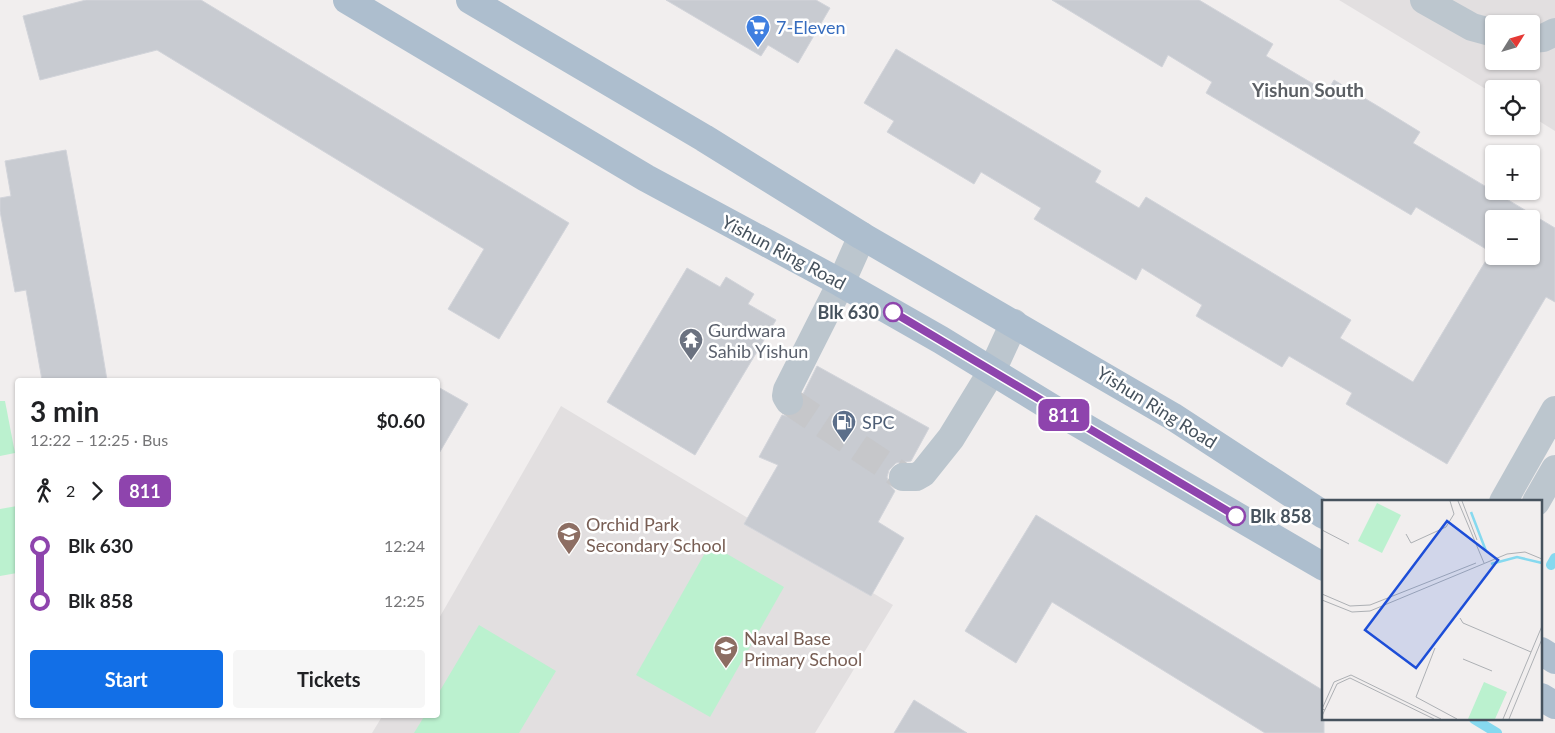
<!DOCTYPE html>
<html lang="en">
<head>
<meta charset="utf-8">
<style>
	body { margin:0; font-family:Lato,sans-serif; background:#f6f6f6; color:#202124; height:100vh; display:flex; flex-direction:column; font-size:19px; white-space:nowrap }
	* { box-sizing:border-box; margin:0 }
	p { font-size:16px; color:#757577 }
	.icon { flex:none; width:28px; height:28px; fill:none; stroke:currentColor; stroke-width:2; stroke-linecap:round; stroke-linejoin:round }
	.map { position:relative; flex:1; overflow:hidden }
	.sheet { position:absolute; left:15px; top:378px; width:425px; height:340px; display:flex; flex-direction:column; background:#fff; border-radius:5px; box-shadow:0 1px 4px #0004 }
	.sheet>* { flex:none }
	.badge { padding:0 10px; border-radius:8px; font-size:18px; line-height:32px }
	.needle { width:32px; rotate:53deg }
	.tools { position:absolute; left:1485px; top:15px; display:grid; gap:10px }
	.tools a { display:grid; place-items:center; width:55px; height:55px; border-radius:5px; background:#fff; box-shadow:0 1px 4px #0004; font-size:25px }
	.map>.badge { position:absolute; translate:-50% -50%; box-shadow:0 0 0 2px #fff }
	.legs { display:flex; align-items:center; gap:8px; height:55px; padding:0 15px; font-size:16px }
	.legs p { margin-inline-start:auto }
	.head { display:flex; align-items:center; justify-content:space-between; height:85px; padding:0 15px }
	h1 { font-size:28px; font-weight:700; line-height:38px }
	.primary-button { display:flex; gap:10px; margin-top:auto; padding:10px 15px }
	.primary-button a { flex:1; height:58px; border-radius:5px; background:#126fe7; color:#fff; font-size:20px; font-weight:700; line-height:58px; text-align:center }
	.primary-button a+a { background:#f6f6f6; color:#202124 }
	ul { padding:0 15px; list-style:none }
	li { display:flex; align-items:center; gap:18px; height:55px; font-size:19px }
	li i { display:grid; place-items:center; width:8px; height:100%; margin:0 6px; background:currentColor }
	li i::after { content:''; width:12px; height:12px; margin:-6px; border:4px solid; border-radius:50%; background:#fff }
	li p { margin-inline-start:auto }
	li:first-child i { background:linear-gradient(#0000 50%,currentColor 0) }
	li:last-child i { background:linear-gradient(currentColor 50%,#0000 0) }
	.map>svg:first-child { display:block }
</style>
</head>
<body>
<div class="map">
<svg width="1555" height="733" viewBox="0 0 1555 733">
	<rect width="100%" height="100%" fill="#f1eeee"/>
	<g fill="#e2dfe0" fill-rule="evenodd">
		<path d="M1339 0H1555V131L1531 116V89H1494V94ZM1494 24H1531V61H1494Z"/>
		<polygon points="561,406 893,605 815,733 372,733 383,715 438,715 438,620"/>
	</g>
	<g fill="#bbf1cf">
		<polygon points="0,401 5,401 15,453 0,456"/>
		<polygon points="17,506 17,573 0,576 0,509"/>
		<polygon points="710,544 784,587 710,717 636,675"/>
		<polygon points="479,625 556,671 519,733 414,733 425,715 438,715 438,694"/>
	</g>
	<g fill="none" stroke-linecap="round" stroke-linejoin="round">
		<g stroke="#86d9ef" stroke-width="10">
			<polyline points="1551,565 1555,558"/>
			<polyline points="1474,719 1497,733"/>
		</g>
	</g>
	<g fill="#c8cbd1" stroke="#d2d4da" fill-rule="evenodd">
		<polygon points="86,0 201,0 569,223 499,339 448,309 484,249 157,50 40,80 23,16"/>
		<polygon points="666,0 816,0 830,8 798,63 768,45 761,56"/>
		<path d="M1052 0H1199L1273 44 1266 56 1327 92 1334 80 1381 108 1420 132 1413 143 1555 228V302L1546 297 1447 464 1346 404 1352 393 1289 356 1282 367 1196 316 1202 305 1142 268 1136 280 1034 219 1041 208 981 172 974 184 887 132 894 121 864 103 896 49 1101 171 1095 182 1139 208 1146 197 1351 320 1340 338 1413 382 1491 252 1416 207 1411 215 1206 93 1212 82 1168 55 1162 67ZM1494 219H1531V256H1494Z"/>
		<polygon points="66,150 97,320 107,380 42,380 26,290 15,292 0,211 0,198 11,196 5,161"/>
		<polygon points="687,268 720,287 726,277 754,294 748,304 776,320 695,455 607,402"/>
		<polygon points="817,366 929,428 911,461 896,463 889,470 887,477 889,484 895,491 878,522 904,538 871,596 744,524 778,465 759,457 782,415 790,417 797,414 802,409 805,401 803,394"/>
		<polygon points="438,387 468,404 438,455"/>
		<polygon points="1036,515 1324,691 1324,733 1265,733 1052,602 1016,663 965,631"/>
		<polygon points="914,700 967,733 894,733"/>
	</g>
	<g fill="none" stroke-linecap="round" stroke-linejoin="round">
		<polyline stroke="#c6c7ca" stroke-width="28" stroke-dasharray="28 14" stroke-linecap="butt" points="789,401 903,477"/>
		<g stroke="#bcc6ce" stroke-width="28">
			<polyline points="1424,0 1472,27 1494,33"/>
			<polyline points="1531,39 1543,38 1555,32"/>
			<polyline points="789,401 786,396 787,390 841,283 862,236"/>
			<polyline points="903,477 916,477 923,473 951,438 992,371 1014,323"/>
			<polyline points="1503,502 1555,410"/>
			<polyline points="1536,502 1555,469"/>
		</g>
		<g stroke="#adbece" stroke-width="28">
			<polyline points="347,0 646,178 841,283 941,340 1057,411 1324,567"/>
			<polyline points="470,0 704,138 862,236 1172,416 1324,515"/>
			<polyline points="1541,651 1555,660"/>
			<polyline points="1541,697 1555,705"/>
		</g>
	</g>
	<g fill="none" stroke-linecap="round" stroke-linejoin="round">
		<defs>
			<polyline id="line-1" points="893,312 1236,516"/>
		</defs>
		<use href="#line-1" stroke="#fff" stroke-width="11"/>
		<use href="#line-1" stroke="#8e44ad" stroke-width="8"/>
	</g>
	<defs>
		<symbol id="supermarket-pin" viewBox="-11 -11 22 30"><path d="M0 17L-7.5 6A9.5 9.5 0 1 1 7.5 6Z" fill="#3f7fe0" stroke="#fff"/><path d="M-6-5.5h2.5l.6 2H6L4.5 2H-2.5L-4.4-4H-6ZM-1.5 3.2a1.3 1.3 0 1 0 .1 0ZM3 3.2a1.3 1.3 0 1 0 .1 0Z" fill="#fff"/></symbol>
		<symbol id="temple-pin" viewBox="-11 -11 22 30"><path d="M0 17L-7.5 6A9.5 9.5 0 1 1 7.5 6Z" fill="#6b7280" stroke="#fff"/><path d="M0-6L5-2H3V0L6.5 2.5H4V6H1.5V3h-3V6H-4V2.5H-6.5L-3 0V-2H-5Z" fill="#fff"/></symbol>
		<symbol id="fuel-pin" viewBox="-11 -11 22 30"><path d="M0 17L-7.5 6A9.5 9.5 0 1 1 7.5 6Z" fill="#5c6f8a" stroke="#fff"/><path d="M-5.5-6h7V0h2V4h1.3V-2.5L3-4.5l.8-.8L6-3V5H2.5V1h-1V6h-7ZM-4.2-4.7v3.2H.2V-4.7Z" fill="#fff"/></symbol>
		<symbol id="school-pin" viewBox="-11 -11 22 30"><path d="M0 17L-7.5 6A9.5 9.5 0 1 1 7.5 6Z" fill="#8d6e63" stroke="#fff"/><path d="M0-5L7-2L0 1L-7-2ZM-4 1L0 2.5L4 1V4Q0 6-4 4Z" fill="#fff"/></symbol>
	</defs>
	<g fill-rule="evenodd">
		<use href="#supermarket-pin" x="744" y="13" width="28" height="38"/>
		<use href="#temple-pin" x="677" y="326" width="28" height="38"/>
		<use href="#fuel-pin" x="830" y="408" width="28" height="38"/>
		<use href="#school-pin" x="555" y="520" width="28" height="38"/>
		<use href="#school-pin" x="712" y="634" width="28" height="38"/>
	</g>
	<g fill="#fff" stroke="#8e44ad" stroke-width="2.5">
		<circle cx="893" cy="312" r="9"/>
		<circle cx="1236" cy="516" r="9"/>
	</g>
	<g text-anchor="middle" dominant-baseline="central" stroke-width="5" stroke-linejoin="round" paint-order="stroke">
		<g font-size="18" fill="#366cbe" stroke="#fff" text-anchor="start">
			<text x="776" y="27">7-Eleven</text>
		</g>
		<g font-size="18" fill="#46525d" stroke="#fff">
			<text transform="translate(784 252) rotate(28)">Yishun Ring Road</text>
			<text transform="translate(1157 407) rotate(32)">Yishun Ring Road</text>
		</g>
		<g font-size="18" font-weight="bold" fill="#46525d" stroke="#fff" text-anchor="end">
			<text x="879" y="312">Blk 630</text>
			<text x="1250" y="516" text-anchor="start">Blk 858</text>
		</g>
		<g font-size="18" fill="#5b616d" stroke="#fff" text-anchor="start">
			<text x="708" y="330">Gurdwara<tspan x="708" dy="21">Sahib Yishun</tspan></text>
		</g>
		<g font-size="18" fill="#4e5e75" stroke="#fff" text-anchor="start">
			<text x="862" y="422">SPC</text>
		</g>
		<g font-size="18" fill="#785e54" stroke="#fff" text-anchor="start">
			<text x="586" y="524">Orchid Park<tspan x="586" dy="21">Secondary School</tspan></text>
			<text x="744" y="638">Naval Base<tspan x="744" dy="21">Primary School</tspan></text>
		</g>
		<g font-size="19" font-weight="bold" fill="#5b5f64" stroke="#fff">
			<text x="1308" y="89">Yishun South</text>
		</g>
	</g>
	<g transform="translate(1322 500)">
		<rect width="220" height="220" fill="#f1eeee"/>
		<path d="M55 3 79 15 60 53 36 41ZM162 182 185 192 173 219H146Z" fill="#bbf1cf"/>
		<path fill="none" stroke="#86d9ef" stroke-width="2.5" d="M149 12 164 51M169 64 195 57 220 63"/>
		<path fill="none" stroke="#adb0b4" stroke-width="1" d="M136 1 162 63M140 1 155 40M0 30 27 44M84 34 89 43 124 27 132 14 128 1M0 94 28 106 48 105 154 63M0 100 30 112 48 111 185 54 203 52 220 59M138 118 141 123 209 152M113 148 94 197 135 219M141 159 170 171M3 210 0 209 12 182 29 175 119 219M0 216 15 184 28 178 112 219M181 219 220 126M187 219 220 139"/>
		<path fill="#1d4ed8" fill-opacity="0.15" stroke="#1d4ed8" stroke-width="2.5" d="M125 21 176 60 94 168 43 130Z"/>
		<rect width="220" height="220" fill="none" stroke="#46525d" stroke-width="2.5"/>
	</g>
</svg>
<div class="tools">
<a><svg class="needle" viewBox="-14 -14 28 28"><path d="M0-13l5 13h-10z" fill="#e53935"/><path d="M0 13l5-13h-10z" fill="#757577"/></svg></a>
<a><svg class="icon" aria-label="locate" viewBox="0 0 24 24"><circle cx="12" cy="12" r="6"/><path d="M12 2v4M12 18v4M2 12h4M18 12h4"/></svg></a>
<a>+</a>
<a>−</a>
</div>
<b class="badge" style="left:1064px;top:415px;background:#8e44ad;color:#fff">811</b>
<section class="sheet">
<div class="head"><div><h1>3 min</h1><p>12:22 – 12:25 · Bus</p></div><b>$0.60</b></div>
<div class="legs"><svg class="icon" aria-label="walk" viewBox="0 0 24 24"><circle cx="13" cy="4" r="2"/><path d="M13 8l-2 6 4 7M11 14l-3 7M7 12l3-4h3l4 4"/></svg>2<svg class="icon" aria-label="forward" viewBox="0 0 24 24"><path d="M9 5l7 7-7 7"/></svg><b class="badge" style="background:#8e44ad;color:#fff">811</b></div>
<ul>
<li><i style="color:#8e44ad"></i><b>Blk 630</b><p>12:24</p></li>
<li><i style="color:#8e44ad"></i><b>Blk 858</b><p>12:25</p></li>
</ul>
<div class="primary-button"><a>Start</a><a>Tickets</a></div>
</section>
</div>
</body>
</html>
